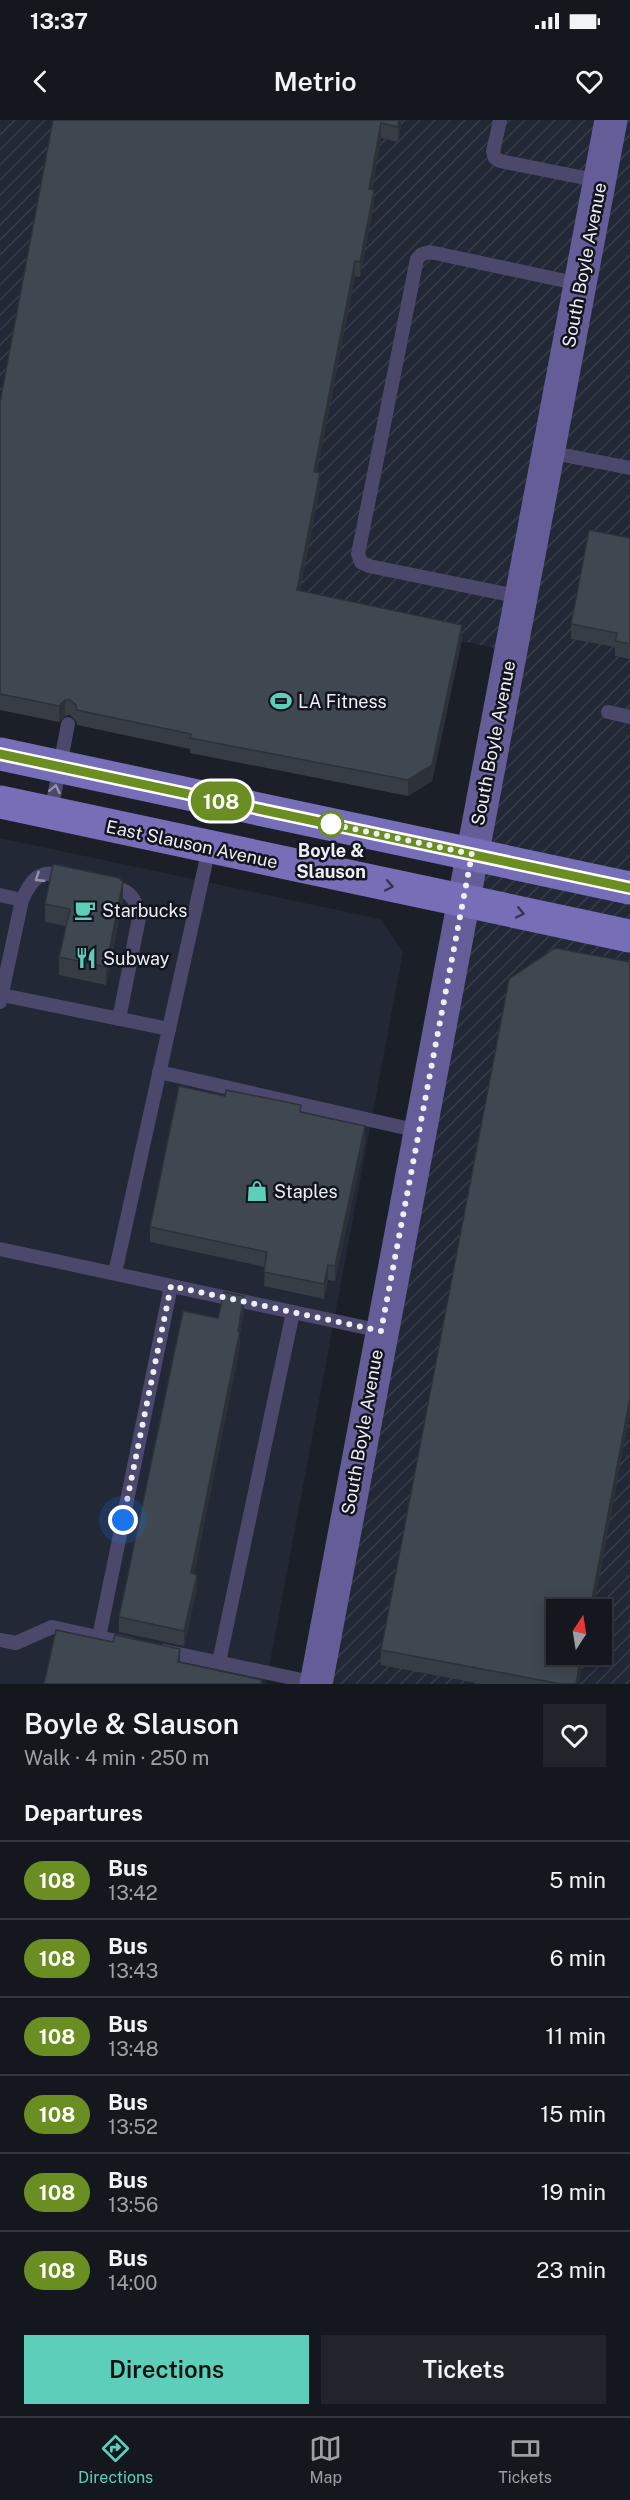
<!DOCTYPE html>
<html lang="en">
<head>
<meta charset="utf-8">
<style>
	body { margin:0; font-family:"Public Sans",sans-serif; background:#21242b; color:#f1f3f6; height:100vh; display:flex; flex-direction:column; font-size:22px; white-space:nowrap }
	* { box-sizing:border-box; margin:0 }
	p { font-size:20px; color:#9d9fa4 }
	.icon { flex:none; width:33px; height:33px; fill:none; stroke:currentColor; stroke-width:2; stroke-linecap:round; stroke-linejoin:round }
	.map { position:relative; height:1564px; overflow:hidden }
	.side { display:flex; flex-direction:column; background:#14171e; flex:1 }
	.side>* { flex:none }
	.badge { padding:0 12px; border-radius:20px; font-size:21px; line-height:39px }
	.needle { width:39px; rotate:12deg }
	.buttons { position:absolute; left:546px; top:1479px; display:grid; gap:12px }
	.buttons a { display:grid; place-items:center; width:66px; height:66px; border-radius:0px; background:#14171e; box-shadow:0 3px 15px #0003,0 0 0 2px #33363c; font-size:30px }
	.you { position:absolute; width:30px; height:30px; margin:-15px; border:4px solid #fff; border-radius:50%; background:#1a73e8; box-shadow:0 0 0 9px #1a73e833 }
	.map>.badge { position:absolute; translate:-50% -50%; box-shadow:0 0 0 3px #fff }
	h2 { padding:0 24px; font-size:22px; line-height:54px }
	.round { display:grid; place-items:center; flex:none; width:63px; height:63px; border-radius:0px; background:#21242b }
	.summary { display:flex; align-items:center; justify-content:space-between; height:102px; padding:0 24px }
	h1 { font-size:28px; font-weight:600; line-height:45px }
	.button { display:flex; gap:12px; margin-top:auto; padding:12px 24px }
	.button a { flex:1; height:69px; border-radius:0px; background:#5dceb9; color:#111; font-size:24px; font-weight:600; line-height:69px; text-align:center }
	.button a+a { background:#21242b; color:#f1f3f6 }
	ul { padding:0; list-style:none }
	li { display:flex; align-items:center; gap:18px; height:78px; padding:0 24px; border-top:2px solid #33363c }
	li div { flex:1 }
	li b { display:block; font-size:22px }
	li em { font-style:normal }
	li .badge { min-width:66px; font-weight:700; text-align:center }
	.status { display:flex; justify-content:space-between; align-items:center; height:42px; padding:0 30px; background:#14171e; direction:ltr }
	.status svg { height:16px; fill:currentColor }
	header { display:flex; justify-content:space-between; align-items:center; height:78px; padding:0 24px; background:#14171e; font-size:27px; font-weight:600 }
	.tab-bar { display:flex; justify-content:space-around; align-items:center; height:84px; border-top:2px solid #33363c; background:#14171e; font-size:16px; color:#9d9fa4 }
	.tab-bar a { display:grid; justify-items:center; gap:3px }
	.tab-bar .current { color:#5dceb9 }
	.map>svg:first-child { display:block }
</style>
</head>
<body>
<div class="status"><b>13:37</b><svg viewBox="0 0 49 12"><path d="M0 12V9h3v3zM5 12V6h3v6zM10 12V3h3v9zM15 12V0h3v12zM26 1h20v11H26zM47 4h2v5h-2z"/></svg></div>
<header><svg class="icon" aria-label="back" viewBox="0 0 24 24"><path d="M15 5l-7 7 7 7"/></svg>Metrio<svg class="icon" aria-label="heart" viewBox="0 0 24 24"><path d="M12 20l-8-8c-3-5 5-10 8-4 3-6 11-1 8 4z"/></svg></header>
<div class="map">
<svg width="630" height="1564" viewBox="0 0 630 1564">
	<defs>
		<pattern id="industrial-furrows" width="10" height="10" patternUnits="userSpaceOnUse" patternTransform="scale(1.5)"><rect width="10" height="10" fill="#222836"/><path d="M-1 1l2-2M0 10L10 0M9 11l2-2" fill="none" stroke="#383d4a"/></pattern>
	</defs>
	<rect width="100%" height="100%" fill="#1b1f28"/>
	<polygon fill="#222836" points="0,718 380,799 403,832 266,1564 0,1564"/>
	<path fill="url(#industrial-furrows)" fill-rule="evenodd" d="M0 0H630V1564H319L513 532 0 424ZM556 1490H602V1534H556Z"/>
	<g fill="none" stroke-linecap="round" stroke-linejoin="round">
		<g stroke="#4b486b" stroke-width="14">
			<polyline points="500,0 493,32 495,38 500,41 600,61"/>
			<polyline points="548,332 630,348"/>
			<polyline points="521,477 369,446 361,442 358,434 417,139 422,134 430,132 580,164"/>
			<polyline points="608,592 630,597"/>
			<polyline points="51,692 68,604"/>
			<path d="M105 764C126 769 137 775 139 798L119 899"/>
			<polyline points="0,775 22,780 0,882"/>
			<path d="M22 780C33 755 42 749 69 756"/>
			<polyline points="2,875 169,909"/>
			<polyline points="159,952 419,1011"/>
			<polyline points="0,1129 381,1211"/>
			<polyline points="115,1153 209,728"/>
			<polyline points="99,1517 171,1166"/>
			<polyline points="0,1520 16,1523 52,1507 130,1524"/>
			<polyline points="164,1531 316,1563"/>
			<polyline points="219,1542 293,1192"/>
		</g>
		<polyline stroke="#645d97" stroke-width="33" points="316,1564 611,0"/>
		<g stroke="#776eb8" stroke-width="33">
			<polyline points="0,634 630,768"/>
			<polyline points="0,682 630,816"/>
		</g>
	</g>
	<g fill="#363d45">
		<polygon points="53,0 402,0 398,22 381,18 372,69 374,85 360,157 355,156 317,352 320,368 300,471 462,520 432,661 408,676 190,633 190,629 77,605 76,601 70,595 65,596 59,602 0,590 0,282"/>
		<polygon points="630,418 630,539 615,536 615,527 571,519 571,504"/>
		<polygon points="123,780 106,865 59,855 59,837 66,806 45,802 45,784"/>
		<polygon points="630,842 630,1293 593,1490 556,1534 584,1534 578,1564 481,1564 381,1545 381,1530"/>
		<polygon points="301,992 365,1021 335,1161 328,1160 324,1179 264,1166 265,1147 150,1122 150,1107"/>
		<polygon points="244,1191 240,1211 240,1226 194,1454 197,1469 184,1526 119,1512 119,1497 218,1198"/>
	</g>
	<g fill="#2c3238">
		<polygon points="399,0 402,0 398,22 398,7"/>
		<polygon points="381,3 381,18 369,84 369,69"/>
		<polygon points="374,70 374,85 360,157 360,142"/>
		<polygon points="355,141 355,156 314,367 314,352"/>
		<polygon points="320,353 320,368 297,486 297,470"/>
		<polygon points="462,505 462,520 432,661 408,676 408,660"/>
		<polygon points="65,580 65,596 59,602 59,586"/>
		<polygon points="123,762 123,780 106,865 106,847"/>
		<polygon points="365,1006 365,1021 335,1161 335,1146"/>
		<polygon points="328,1145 328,1160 324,1179 324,1164"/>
		<polygon points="244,1176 244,1191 239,1220 240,1211 240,1226 191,1468 191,1453"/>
		<polygon points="630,1278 630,1293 593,1490 590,1490"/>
		<polygon points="197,1455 197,1469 184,1526 184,1511"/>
		<polygon points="180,1529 180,1543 178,1542"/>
		<polygon points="581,1534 584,1534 578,1564 576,1564"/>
	</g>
	<g fill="#3f4750" stroke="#2c3238" stroke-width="1.5">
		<polygon points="53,0 399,0 398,7 381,3 369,69 374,70 360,142 355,141 314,352 320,353 297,470 462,505 432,645 408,660 190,618 191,614 77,590 76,585 70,580 65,580 59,586 0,574 0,282"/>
		<polygon points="589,410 630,418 630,524 615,521 617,513 571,504"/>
		<polygon points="53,744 119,758 123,762 106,847 59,837 70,789 45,784"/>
		<polygon points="555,828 630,842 630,1278 590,1490 556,1490 556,1534 581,1534 576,1564 561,1564 381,1530 509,859"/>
		<polygon points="179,966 225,976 226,970 301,985 300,992 365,1006 335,1146 328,1145 324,1164 264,1152 267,1132 150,1107"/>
		<polygon points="224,1172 244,1176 238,1211 240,1211 191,1453 197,1455 184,1511 119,1497 183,1191 218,1198"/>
		<polygon points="56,1510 113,1522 115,1515 180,1529 178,1542 262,1560 261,1564 44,1564"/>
	</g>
	<defs><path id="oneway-chevron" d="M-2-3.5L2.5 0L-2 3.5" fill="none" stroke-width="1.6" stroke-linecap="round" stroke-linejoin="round" transform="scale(1.5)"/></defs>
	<g stroke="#9393a9">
		<use href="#oneway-chevron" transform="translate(55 669) rotate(-78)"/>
		<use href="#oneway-chevron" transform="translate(39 758) rotate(147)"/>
	</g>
	<g stroke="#353454">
		<use href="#oneway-chevron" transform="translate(389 766) rotate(12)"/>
		<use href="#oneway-chevron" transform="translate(520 793) rotate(12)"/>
	</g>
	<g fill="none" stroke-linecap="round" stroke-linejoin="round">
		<defs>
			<polyline id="line" points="0,634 630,768"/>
		</defs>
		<use href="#line" stroke="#fff" stroke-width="14"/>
		<use href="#line" stroke="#6b8e23" stroke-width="9"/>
		<polyline stroke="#eceef5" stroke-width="6" stroke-dasharray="0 10.8" points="123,1400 171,1166 381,1211 472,734 331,704"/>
	</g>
	<defs>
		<symbol id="stadium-bare" viewBox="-9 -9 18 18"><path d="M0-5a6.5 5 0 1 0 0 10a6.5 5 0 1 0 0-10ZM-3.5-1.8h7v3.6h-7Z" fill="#5dceb9" stroke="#12151e" stroke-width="2.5" paint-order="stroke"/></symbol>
		<symbol id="cafe-bare" viewBox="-9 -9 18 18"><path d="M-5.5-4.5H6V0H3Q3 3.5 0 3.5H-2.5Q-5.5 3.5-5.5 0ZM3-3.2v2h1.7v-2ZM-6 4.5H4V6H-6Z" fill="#5dceb9" stroke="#12151e" stroke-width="2.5" paint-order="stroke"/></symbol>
		<symbol id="restaurant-bare" viewBox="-9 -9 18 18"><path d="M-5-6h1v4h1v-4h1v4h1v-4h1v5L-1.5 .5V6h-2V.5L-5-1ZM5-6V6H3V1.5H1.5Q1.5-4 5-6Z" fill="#5dceb9" stroke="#12151e" stroke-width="2.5" paint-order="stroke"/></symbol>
		<symbol id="shop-bare" viewBox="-9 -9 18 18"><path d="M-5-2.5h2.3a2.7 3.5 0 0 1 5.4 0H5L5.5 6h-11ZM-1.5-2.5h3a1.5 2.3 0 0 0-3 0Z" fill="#5dceb9" stroke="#12151e" stroke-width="2.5" paint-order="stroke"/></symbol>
	</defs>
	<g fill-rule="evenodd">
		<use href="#stadium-bare" x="266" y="566" width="30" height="30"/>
		<use href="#cafe-bare" x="70" y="775" width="30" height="30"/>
		<use href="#restaurant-bare" x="71" y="823" width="30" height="30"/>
		<use href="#shop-bare" x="242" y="1056" width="30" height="30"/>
	</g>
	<circle fill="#fff" stroke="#6b8e23" stroke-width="3" cx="331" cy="704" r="12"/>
	<g text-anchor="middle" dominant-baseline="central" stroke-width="5" stroke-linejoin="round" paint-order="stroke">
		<g font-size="18" fill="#eceef5" stroke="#12151e">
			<text transform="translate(584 145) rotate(-79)">South Boyle Avenue</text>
			<text transform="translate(493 623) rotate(-79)">South Boyle Avenue</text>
			<text transform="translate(192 724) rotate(12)">East Slauson Avenue</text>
			<text transform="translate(362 1312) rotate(-80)">South Boyle Avenue</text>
		</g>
		<g font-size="18" fill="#eceef5" stroke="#12151e" text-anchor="start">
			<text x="298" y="581">LA Fitness</text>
			<text x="102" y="790">Starbucks</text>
			<text x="103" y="838">Subway</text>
			<text x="274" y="1071">Staples</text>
		</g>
		<g font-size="18" font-weight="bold" fill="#eceef5" stroke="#12151e">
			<text x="331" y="730">Boyle &amp;<tspan x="331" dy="21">Slauson</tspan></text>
		</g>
	</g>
</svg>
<div class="buttons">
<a><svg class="needle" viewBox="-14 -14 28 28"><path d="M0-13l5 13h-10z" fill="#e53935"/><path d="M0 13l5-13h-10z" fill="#9d9fa4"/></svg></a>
</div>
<div class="you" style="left:123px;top:1400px"></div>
<b class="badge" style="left:221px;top:681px;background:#6b8e23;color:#fff">108</b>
</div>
<section class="side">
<div class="summary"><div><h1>Boyle &amp; Slauson</h1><p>Walk · 4 min · 250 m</p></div><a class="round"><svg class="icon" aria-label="heart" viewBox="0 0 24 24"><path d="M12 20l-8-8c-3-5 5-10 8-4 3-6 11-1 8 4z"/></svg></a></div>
<h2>Departures</h2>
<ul>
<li><span class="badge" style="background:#6b8e23;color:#fff">108</span><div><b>Bus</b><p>13:42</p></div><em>5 min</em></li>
<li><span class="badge" style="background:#6b8e23;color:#fff">108</span><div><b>Bus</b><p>13:43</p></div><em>6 min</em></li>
<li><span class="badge" style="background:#6b8e23;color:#fff">108</span><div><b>Bus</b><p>13:48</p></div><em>11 min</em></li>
<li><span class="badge" style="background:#6b8e23;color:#fff">108</span><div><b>Bus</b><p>13:52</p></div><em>15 min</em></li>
<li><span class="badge" style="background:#6b8e23;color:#fff">108</span><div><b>Bus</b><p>13:56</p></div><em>19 min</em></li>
<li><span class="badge" style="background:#6b8e23;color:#fff">108</span><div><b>Bus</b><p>14:00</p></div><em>23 min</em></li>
</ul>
<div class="button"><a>Directions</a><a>Tickets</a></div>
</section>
<nav class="tab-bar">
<a class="current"><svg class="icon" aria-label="directions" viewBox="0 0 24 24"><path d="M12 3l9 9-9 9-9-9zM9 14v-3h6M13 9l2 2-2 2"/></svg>Directions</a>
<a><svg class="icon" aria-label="map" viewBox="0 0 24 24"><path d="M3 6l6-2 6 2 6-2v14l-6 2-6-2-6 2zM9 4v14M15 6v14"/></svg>Map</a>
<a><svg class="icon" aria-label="tickets" viewBox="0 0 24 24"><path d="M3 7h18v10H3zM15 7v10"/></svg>Tickets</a>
</nav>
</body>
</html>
